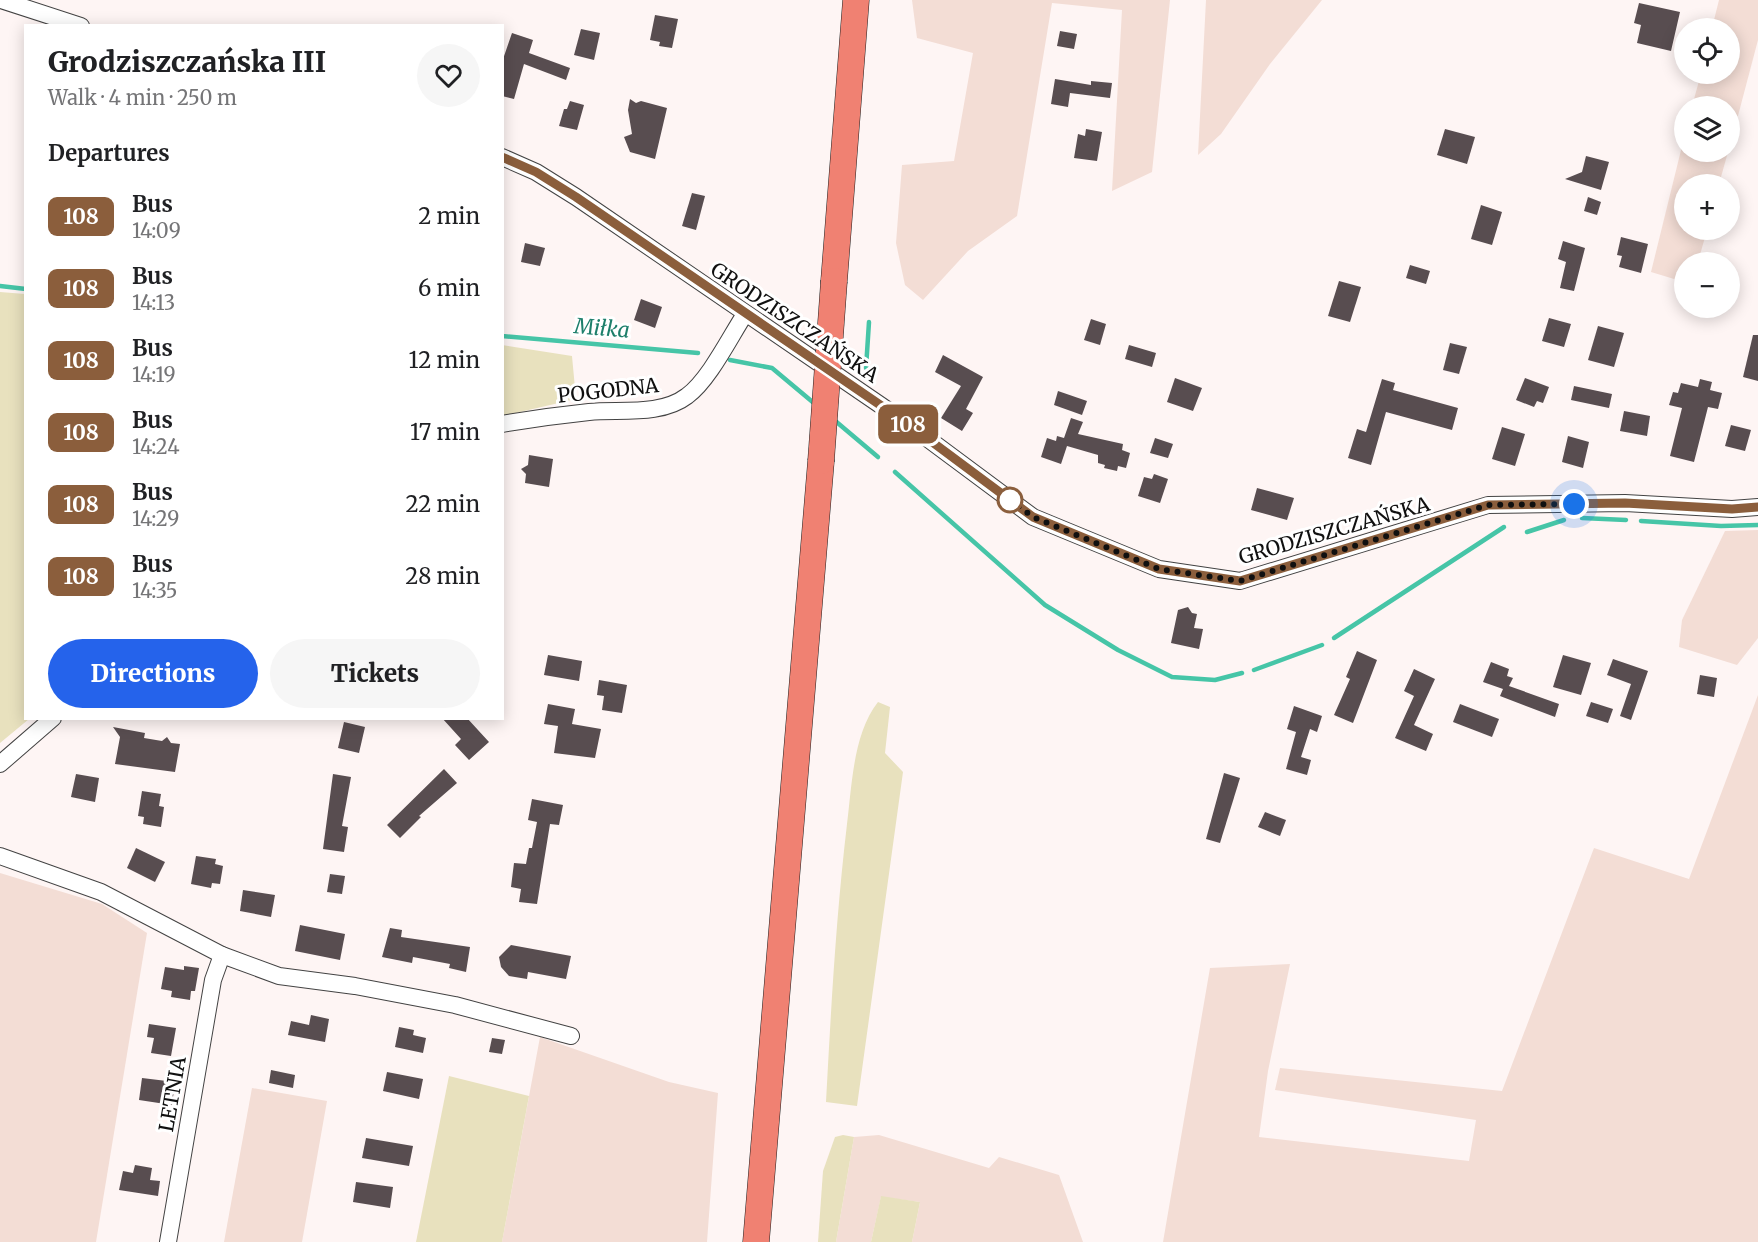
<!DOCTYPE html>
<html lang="en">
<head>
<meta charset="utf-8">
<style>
	body { margin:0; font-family:Merriweather,serif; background:#f6f6f6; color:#202124; height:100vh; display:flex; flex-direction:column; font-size:22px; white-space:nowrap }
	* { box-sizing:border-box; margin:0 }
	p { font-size:20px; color:#757577 }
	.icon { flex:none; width:33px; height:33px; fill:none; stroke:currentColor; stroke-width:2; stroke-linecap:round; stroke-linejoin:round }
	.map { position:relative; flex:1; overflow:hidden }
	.panel { position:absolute; left:24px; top:24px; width:480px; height:696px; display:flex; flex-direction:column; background:#fff; border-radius:0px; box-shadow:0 3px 15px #0003 }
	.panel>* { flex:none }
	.badge { padding:0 12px; border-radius:9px; font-size:21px; line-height:39px }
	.tools { position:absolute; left:1674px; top:18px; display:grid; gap:12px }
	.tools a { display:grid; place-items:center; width:66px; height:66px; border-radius:50%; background:#fff; box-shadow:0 3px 15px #0003; font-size:30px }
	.you { position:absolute; width:30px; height:30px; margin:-15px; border:4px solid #fff; border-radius:50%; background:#1a73e8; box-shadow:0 0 0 9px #1a73e833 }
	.map>.badge { position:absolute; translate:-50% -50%; box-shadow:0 0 0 3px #fff }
	h2 { padding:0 24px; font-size:22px; line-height:54px }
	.round { display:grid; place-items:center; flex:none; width:63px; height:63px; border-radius:32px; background:#f6f6f6 }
	.headline { display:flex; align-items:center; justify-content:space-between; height:102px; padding:0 24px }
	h1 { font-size:28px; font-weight:800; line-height:45px }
	.cta { display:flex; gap:12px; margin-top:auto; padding:12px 24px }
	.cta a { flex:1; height:69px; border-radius:36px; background:#2563eb; color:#fff; font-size:24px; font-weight:800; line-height:69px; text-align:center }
	.cta a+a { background:#f6f6f6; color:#202124 }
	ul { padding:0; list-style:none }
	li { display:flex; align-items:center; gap:18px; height:72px; padding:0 24px }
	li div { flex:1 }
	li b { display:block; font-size:22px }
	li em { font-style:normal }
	li .badge { min-width:66px; font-weight:700; text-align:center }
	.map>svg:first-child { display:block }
</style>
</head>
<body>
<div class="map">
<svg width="1758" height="1242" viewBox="0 0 1758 1242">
	<rect width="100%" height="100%" fill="#fef5f4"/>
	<g fill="#f3ddd5">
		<polygon points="912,0 1170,0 1152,172 1112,191 1122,10 1052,3 1017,216 968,251 923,300 905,285 896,243 902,165 954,161 973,53 917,38"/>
		<polygon points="1206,0 1322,0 1270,64 1221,134 1198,155"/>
		<polygon points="1719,0 1758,0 1758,40 1730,146 1730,106 1692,106 1701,74 1730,74 1730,28 1712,28"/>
		<polygon points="1684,138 1684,152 1728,152 1719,184 1684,184 1684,230 1707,230 1698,262 1684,262 1684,282 1651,272"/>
		<polygon points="1758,530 1758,638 1737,665 1679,647 1682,620 1725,531"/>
		<polygon points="1758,695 1758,1242 1163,1242 1210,968 1290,964 1268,1071 1259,1137 1469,1161 1476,1120 1275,1090 1280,1068 1502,1091 1594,848 1689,879"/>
		<polygon points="0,873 102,904 147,933 96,1242 0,1242"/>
		<polygon points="540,1037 669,1082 718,1093 707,1242 502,1242"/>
		<polygon points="252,1088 327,1101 302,1242 224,1242"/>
		<polygon points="879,1135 989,1168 999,1157 1059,1175 1083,1242 912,1242 920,1202 881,1197 871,1242 836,1242 854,1137"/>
	</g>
	<g fill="#e8e1be">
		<polygon points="0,292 25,294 26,718 29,719 0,743"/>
		<polygon points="502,345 572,356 576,399 503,416"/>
		<path d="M878 702 890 707 885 753 903 772 857 1106 826 1102C831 1009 836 917 847 824 852 785 853 734 878 702Z"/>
		<polygon points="449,1076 529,1096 502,1242 416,1242"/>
		<polygon points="843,1135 854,1137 836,1242 818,1242 823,1171 835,1137"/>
		<polygon points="881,1196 920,1202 912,1242 871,1242"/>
	</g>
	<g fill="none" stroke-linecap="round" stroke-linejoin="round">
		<g stroke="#46c5a7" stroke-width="4.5">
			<polyline points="0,286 26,289"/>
			<polyline points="869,322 866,368 872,375"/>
			<polyline points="502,336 698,353"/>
			<polyline points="730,360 772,368 815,404"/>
			<polyline points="833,419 878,457"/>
			<polyline points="895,472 1045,605 1118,650 1172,677 1215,680 1242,673"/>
			<polyline points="1582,518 1626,520"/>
			<polyline points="1641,521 1721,526 1758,525"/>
			<polyline points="1527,532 1564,520"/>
			<polyline points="1334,638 1504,527"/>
			<polyline points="1254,670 1322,645"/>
		</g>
	</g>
	<g fill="#584d50">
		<polygon points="1639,3 1680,12 1671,51 1637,43 1641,25 1634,23"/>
		<polygon points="655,15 678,19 672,48 659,46 660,42 650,40"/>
		<polygon points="581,29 600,33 594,60 574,55"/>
		<polygon points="1060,31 1077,34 1074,49 1057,46"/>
		<polygon points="512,33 533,40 529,53 570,68 566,80 524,64 514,99 502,96 502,62"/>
		<polygon points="1055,79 1091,85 1091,81 1112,83 1110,98 1070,93 1068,107 1051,104"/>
		<polygon points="630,99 636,103 641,101 667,108 655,159 630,152 624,137 632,134 628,110"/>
		<polygon points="570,101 584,105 577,130 559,126 564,109 567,109"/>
		<polygon points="1086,129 1102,132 1097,161 1074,158 1078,134 1085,136"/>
		<polygon points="1445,129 1475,137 1467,164 1437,155"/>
		<polygon points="1586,156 1609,162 1601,190 1565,179 1582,172"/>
		<polygon points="692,193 705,196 696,230 682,226"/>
		<polygon points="1588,197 1601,202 1597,215 1584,211"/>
		<polygon points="1481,205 1502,212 1492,245 1471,239"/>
		<polygon points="1621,237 1648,244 1641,273 1619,267 1622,256 1617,255"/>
		<polygon points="1563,241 1585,248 1574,291 1560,288 1566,262 1558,259"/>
		<polygon points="525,243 545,248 540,266 521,262"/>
		<polygon points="1410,265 1430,271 1426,284 1406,278"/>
		<polygon points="1339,281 1361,287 1350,322 1328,316"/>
		<polygon points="641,299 662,307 655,328 634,320"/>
		<polygon points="1549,318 1571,324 1564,347 1542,341"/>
		<polygon points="1091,319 1106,324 1100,345 1084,340"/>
		<polygon points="1598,326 1624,333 1614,367 1588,360"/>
		<polygon points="1753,335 1758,335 1758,381 1743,377"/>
		<polygon points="1450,343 1467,347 1459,374 1443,370"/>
		<polygon points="1129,345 1156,353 1152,367 1125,359"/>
		<polygon points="943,355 983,377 966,409 973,413 962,431 941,418 961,386 935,372"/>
		<polygon points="1175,378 1202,388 1193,411 1167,402"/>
		<polygon points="1525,378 1549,387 1543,403 1537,401 1534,407 1516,400"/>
		<polygon points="1382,379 1395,383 1393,390 1458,408 1452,430 1386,412 1371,465 1348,458 1357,429 1366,432"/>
		<polygon points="1700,379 1712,382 1710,390 1722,393 1718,409 1708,407 1694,462 1670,456 1682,408 1669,405 1673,392 1678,393 1681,383 1698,387"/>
		<polygon points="1574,386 1612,394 1609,408 1571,400"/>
		<polygon points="1058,391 1087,401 1082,415 1054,405"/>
		<polygon points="1624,411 1650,416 1647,436 1620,431"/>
		<polygon points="1071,418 1083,422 1078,434 1123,444 1122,450 1130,453 1126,468 1118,466 1117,471 1104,468 1105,465 1098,463 1098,455 1067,446 1061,464 1041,457 1047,438 1056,441 1057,436 1064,438"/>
		<polygon points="1731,425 1751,430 1745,451 1725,446"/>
		<polygon points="1502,427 1525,434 1515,466 1492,459"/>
		<polygon points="1568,436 1589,442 1583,468 1562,462"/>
		<polygon points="1155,438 1173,444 1168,458 1150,453"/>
		<polygon points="529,455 553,459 549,487 525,483 526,474 521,469 528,465"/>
		<polygon points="1154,474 1168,479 1160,503 1138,496 1144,477 1152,479"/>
		<polygon points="1257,488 1294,498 1287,520 1251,510"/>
		<polygon points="1188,607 1192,613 1197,614 1194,628 1203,629 1199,649 1171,643 1178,610"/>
		<polygon points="1357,651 1377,660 1353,723 1334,715 1350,679 1346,677"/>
		<polygon points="548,655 582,661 579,681 544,675"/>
		<polygon points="1563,655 1591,663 1581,695 1553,687"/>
		<polygon points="1613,659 1648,671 1631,720 1620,716 1631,684 1607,675"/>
		<polygon points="1491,662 1509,669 1507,676 1513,678 1509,686 1559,704 1555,717 1500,696 1503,689 1483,682"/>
		<polygon points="1414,669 1435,679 1414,725 1433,734 1426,751 1395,738 1414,696 1404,691"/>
		<polygon points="1700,675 1717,678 1714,697 1697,694"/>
		<polygon points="599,680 627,685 622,713 602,710 604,696 597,695"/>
		<polygon points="1591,702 1613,709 1608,723 1586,716"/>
		<polygon points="548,704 575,709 572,724 601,729 595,758 554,753 558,726 544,724"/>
		<polygon points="1460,704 1499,719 1492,737 1453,722"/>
		<polygon points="1294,706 1322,716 1317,732 1310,729 1301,757 1311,760 1307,775 1286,769 1296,732 1287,729"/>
		<polygon points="442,718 467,718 489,742 469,760 455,745 461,739"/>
		<polygon points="344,722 365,727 359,753 338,748"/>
		<polygon points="113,727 145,733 144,738 162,741 167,737 171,743 180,744 175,772 115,764 120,737"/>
		<polygon points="444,769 457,783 419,816 421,817 400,838 387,825"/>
		<polygon points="1224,773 1240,778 1220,843 1206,839"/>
		<polygon points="76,774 99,778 95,802 71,797"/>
		<polygon points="333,774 351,777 342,826 348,827 344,852 323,849"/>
		<polygon points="142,791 161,794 159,806 164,807 161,827 143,824 144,817 138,816"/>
		<polygon points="532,799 563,805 559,825 550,824 537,904 519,902 521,889 511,887 514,863 526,864 529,848 532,848 537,822 528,820"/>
		<polygon points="1265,812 1286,820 1280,836 1258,827"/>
		<polygon points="136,848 165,862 155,882 127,868"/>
		<polygon points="196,856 216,859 215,864 223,866 220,884 212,883 211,888 191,884"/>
		<polygon points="330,874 345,876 342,894 327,892"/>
		<polygon points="243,890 275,895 271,917 240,911"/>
		<polygon points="300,925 345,934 340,960 295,951"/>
		<polygon points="390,928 402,930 401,937 470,947 466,972 449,968 450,964 413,957 412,963 382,957"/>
		<polygon points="511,945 571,956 566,979 528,972 527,979 509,976 501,967 499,957"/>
		<polygon points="184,966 199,968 195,991 191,991 190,1000 171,997 172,991 161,989 165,967 184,970"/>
		<polygon points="311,1015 329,1019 325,1042 288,1035 291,1021 309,1025"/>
		<polygon points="149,1024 176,1028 171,1056 151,1053 154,1038 147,1037"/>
		<polygon points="399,1027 414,1030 413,1035 426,1038 423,1053 395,1047"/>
		<polygon points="492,1038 505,1040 502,1054 489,1052"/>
		<polygon points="271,1070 295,1075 293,1088 269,1083"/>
		<polygon points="387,1072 423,1079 419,1099 383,1091"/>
		<polygon points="142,1078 175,1082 172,1105 139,1100"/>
		<polygon points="366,1138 413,1146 409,1166 362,1158"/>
		<polygon points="135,1165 152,1168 150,1180 160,1181 158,1196 119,1190 123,1171 133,1173"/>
		<polygon points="356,1182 393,1187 390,1208 353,1202"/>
	</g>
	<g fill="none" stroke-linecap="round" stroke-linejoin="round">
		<defs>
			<g id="street">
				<polyline points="1,0 81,26"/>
				<polyline points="502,157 536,172 576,197 908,424 1033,517 1159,569 1240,581 1488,505 1625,503 1732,509 1758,507"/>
				<path d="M502 424C531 419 560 415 589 412 620 409 661 416 687 396 709 380 730 337 745 314"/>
				<polyline points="0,764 53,718"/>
				<polyline points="0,856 101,892 222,955 279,976 355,986 455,1005 571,1036"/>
				<polyline points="168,1242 213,980 222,955"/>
			</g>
			<g id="primary">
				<polyline points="834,281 856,0"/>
				<polyline points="756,1242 821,461"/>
			</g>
		</defs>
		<use href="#street" stroke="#434343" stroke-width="18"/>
		<use href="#primary" stroke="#212121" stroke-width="27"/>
		<use href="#street" stroke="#fff" stroke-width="16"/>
		<use href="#primary" stroke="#f08172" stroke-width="26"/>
		<defs>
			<polyline id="primary-bridge" points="821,461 834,281"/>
		</defs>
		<use href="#primary-bridge" stroke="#212121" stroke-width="27" stroke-linecap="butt"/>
		<use href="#primary-bridge" stroke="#f08172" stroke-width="26"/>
	</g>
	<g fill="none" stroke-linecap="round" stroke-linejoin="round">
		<defs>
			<polyline id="line" points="502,157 536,172 576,197 908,424 1033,517 1159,569 1240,581 1488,505 1625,503 1732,509 1758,507"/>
		</defs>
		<use href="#line" stroke="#fff" stroke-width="14"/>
		<use href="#line" stroke="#8b5e3c" stroke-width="9"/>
		<polyline stroke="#101010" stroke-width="6" stroke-dasharray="0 10.8" points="1010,500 1033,517 1159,569 1240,581 1488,505 1574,504"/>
	</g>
	<circle fill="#fff" stroke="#8b5e3c" stroke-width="3" cx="1010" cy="500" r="12"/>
	<g text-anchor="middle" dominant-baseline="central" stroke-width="6" stroke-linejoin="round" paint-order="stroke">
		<g font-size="20" fill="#101010" stroke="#fff">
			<text transform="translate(795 322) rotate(34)">GRODZISZCZAŃSKA</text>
			<text transform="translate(608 390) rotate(-6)">POGODNA</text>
			<text transform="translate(1334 530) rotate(-16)">GRODZISZCZAŃSKA</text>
			<text transform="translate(172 1094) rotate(-80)">LETNIA</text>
		</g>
		<g font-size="21" font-style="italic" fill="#1d7f6b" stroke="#fff">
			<text transform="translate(602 328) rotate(5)">Miłka</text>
		</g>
	</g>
</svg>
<div class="tools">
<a><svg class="icon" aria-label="locate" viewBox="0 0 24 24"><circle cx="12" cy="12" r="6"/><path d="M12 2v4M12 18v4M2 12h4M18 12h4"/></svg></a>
<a><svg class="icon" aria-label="layers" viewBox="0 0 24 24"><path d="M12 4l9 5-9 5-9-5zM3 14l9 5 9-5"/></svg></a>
<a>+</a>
<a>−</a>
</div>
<div class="you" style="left:1574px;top:504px"></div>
<b class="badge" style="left:908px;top:424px;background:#8b5e3c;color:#fff">108</b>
<section class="panel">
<div class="headline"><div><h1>Grodziszczańska III</h1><p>Walk · 4 min · 250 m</p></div><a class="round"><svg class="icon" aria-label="heart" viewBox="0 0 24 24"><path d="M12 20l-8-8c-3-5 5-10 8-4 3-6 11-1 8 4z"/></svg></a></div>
<h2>Departures</h2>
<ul>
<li><span class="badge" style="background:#8b5e3c;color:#fff">108</span><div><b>Bus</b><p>14:09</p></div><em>2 min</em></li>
<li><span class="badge" style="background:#8b5e3c;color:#fff">108</span><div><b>Bus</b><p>14:13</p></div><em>6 min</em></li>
<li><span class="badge" style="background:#8b5e3c;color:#fff">108</span><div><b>Bus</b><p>14:19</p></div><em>12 min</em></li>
<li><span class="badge" style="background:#8b5e3c;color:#fff">108</span><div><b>Bus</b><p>14:24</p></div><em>17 min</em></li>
<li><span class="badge" style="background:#8b5e3c;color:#fff">108</span><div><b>Bus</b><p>14:29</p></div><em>22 min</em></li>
<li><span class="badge" style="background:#8b5e3c;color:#fff">108</span><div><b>Bus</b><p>14:35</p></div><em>28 min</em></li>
</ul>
<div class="cta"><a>Directions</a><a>Tickets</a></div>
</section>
</div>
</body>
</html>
